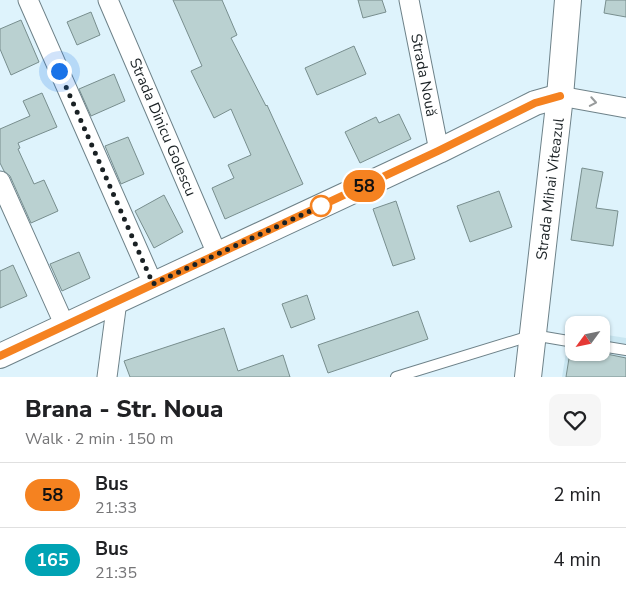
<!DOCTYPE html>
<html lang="en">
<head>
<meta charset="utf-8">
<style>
	body { margin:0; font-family:"Nunito Sans",sans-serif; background:#f6f6f6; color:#202124; height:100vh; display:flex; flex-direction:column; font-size:19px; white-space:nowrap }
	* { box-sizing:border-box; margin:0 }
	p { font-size:16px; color:#757577 }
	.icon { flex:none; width:28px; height:28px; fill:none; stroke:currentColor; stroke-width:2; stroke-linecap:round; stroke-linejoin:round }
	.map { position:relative; height:377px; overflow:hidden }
	.drawer { display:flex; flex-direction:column; background:#fff; flex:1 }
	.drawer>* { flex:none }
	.badge { padding:0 10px; border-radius:16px; font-size:18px; line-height:32px }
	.needle { width:32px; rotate:237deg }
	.controls { position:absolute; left:565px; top:316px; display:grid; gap:10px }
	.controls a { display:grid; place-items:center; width:45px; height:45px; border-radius:10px; background:#fff; box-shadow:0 1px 4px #0004; font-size:25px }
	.you { position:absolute; width:25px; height:25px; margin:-12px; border:4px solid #fff; border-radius:50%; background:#1a73e8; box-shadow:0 0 0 8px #1a73e833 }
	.map>.badge { position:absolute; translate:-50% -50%; box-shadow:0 0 0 2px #fff }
	.round { display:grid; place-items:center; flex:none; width:52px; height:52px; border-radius:10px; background:#f6f6f6 }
	.summary { display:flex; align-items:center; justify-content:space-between; height:85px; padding:0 25px }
	h1 { font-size:24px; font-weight:800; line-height:38px }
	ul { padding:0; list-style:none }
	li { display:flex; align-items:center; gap:15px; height:65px; padding:0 25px; border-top:1px solid #e0e0e0 }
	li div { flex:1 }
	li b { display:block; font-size:19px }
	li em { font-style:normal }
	li .badge { min-width:55px; font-weight:700; text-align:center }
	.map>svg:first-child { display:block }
</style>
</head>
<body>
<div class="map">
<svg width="626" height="377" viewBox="0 0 626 377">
	<rect width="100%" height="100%" fill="#def3fc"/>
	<polygon fill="#c9e6f1" points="570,328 574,329 574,352 601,352 601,334 626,338 626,377 562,377"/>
	<g fill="#bad1d1" stroke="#788e8e">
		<polygon points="173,0 222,0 237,35 231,38 266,106 267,105 303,184 225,219 212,188 234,178 228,165 251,155 231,109 214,118 191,71 202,66"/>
		<polygon points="358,0 382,0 386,12 363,18"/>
		<polygon points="606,0 626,0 626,17 604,13"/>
		<polygon points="91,12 100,35 77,45 67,22"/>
		<polygon points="21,20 39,62 11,75 0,49 0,29"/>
		<polygon points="354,46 366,74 317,95 305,68"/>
		<polygon points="114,74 125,101 91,116 79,89"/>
		<polygon points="42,93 57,127 18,143 20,148 18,149 34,184 44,180 58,211 31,223 10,176 4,171 0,163 0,129 30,116 23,101"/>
		<polygon points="399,114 411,139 360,163 345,132 376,117 379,123"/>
		<polygon points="128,137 144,174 121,184 105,146"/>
		<polygon points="582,168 603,172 596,208 618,211 613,246 571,240"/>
		<polygon points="499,191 512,227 470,242 457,206"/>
		<polygon points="164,195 183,232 154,248 135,211"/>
		<polygon points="396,201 415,259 393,266 373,209"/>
		<polygon points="79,252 90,278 62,291 50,264"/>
		<polygon points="13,265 27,296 0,308 0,271"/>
		<polygon points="307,295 315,319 291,328 282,304"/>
		<polygon points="418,311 428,339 328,373 318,345"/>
		<polygon points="224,328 238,371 283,355 290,377 130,377 124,361"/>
		<polygon points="570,352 597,352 626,358 626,377 566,377"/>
	</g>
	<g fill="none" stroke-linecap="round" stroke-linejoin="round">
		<defs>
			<g id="service">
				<polyline points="601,346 626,350"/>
				<polyline points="396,377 533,335 574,342"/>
			</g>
			<g id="minor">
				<polyline points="28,0 153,284"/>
				<polyline points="108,0 217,254"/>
				<polyline points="409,0 439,151"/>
				<polyline points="560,96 626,108"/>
				<polyline points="0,181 65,326"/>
				<polyline points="107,377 117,301"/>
			</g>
			<polyline id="tertiary" points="0,356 439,151 535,103 560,96"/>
			<polyline id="secondary" points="528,377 560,96 568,0"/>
		</defs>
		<use href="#service" stroke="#6e8289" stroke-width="12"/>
		<use href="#minor" stroke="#6e8289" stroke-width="21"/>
		<use href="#tertiary" stroke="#6e8289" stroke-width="26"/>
		<use href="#secondary" stroke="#6e8289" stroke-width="28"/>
		<use href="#service" stroke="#fff" stroke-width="10"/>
		<use href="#minor" stroke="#fff" stroke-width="19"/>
		<use href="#tertiary" stroke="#fff" stroke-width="24"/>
		<use href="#secondary" stroke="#fff" stroke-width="26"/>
	</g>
	<defs><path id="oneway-chevron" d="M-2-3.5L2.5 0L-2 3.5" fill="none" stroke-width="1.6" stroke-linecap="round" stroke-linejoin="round" transform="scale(1.25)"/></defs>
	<use stroke="#989b9c" href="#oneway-chevron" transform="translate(593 102) rotate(10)"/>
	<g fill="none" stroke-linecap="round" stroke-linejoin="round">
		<defs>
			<polyline id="line" points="0,356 438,151 535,103 560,96"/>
		</defs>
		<use href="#line" stroke="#fff" stroke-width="11"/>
		<use href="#line" stroke="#f58220" stroke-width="8"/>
		<polyline stroke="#1a2124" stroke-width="5" stroke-dasharray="0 9" points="59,71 153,284 321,206"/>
	</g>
	<circle fill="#fff" stroke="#f58220" stroke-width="2.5" cx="321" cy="206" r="10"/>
	<g text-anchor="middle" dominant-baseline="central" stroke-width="4" stroke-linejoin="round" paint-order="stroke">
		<g font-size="15" fill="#1a2124" stroke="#fff">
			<text transform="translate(424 75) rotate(79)">Strada Nouă</text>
			<text transform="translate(163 127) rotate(67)">Strada Dinicu Golescu</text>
			<text transform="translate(550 189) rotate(-83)">Strada Mihai Viteazul</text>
		</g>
	</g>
</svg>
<div class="controls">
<a><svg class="needle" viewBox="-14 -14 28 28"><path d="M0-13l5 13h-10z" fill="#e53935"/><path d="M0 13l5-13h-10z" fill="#757577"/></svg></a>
</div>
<div class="you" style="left:59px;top:71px"></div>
<b class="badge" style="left:364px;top:186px;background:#f58220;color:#111">58</b>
</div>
<section class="drawer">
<div class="summary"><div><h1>Brana - Str. Noua</h1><p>Walk · 2 min · 150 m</p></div><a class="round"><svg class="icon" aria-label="heart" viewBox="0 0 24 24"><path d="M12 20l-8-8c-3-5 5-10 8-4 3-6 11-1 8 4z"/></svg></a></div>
<ul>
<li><span class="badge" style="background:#f58220;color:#111">58</span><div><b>Bus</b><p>21:33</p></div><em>2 min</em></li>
<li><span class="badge" style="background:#00a3b4;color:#fff">165</span><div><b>Bus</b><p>21:35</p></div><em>4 min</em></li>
</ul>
</section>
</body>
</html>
